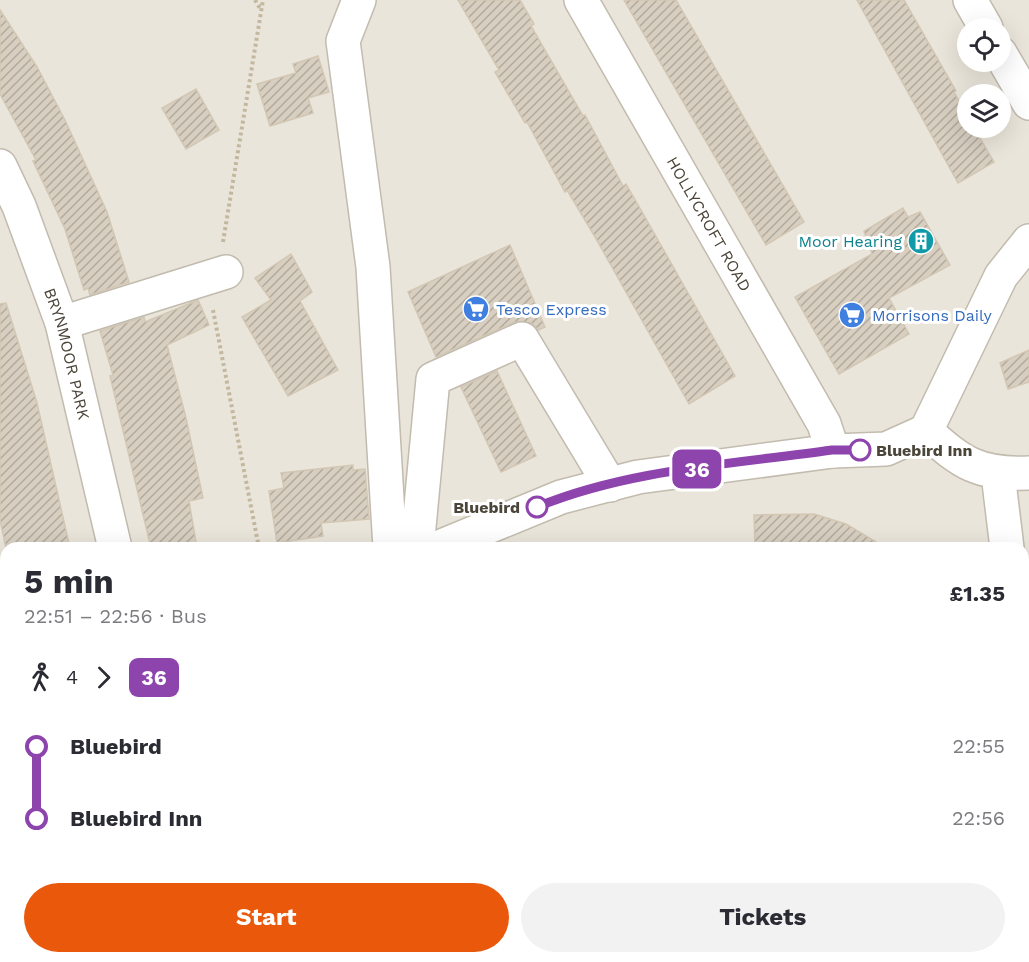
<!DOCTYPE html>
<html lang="en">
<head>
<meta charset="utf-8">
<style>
	body { margin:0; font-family:"Work Sans",sans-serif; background:#f2f2f3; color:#2b2b33; height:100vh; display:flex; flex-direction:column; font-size:22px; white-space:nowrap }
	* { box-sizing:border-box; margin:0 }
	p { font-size:20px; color:#7c7c81 }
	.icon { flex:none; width:33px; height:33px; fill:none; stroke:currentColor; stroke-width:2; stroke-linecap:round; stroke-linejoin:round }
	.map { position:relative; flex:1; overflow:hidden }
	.drawer { position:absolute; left:0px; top:542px; width:1029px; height:422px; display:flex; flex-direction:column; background:#fff; border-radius:18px 18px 0 0; box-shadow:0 6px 24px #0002 }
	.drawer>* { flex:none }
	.badge { padding:0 12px; border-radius:9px; font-size:21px; line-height:39px }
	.fabs { position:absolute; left:957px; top:18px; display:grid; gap:12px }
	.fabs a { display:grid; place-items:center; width:54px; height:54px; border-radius:50%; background:#fff; box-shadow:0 6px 24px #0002; font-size:30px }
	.map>.badge { position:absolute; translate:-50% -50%; box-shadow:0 0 0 3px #fff }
	.legs { display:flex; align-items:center; gap:9px; height:66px; padding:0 24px; font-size:20px }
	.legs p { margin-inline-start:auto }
	.head { display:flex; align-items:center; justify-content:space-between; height:102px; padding:0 24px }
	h1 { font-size:33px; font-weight:700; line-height:45px }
	.button { display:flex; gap:12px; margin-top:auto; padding:12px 24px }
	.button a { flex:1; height:69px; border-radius:36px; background:#ea580c; color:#fff; font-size:24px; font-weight:700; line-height:69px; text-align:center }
	.button a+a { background:#f2f2f3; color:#2b2b33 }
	ul { padding:0 24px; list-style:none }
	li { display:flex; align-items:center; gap:21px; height:72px; font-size:22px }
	li i { display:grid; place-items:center; width:9px; height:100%; margin:0 8px; background:currentColor }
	li i::after { content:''; width:15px; height:15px; margin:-8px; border:4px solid; border-radius:50%; background:#fff }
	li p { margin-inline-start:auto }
	li:first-child i { background:linear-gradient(#0000 50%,currentColor 0) }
	li:last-child i { background:linear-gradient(currentColor 50%,#0000 0) }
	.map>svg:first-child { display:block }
</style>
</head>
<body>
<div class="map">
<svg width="1029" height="962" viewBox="0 0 1029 962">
	<defs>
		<pattern id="building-hatch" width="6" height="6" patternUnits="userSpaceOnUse" patternTransform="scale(1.5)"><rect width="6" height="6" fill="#d8cfc1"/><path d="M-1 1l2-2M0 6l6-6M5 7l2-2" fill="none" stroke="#b1aa9e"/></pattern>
	</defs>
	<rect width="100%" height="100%" fill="#f6f3ec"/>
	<path fill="#eae5da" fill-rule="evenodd" d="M0 0H1029V962H0ZM968 28H1000V62H968ZM968 94H1000V128H968ZM6 548H1023V957H6Z"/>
	<g fill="url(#building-hatch)" stroke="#d3c7b4" stroke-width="1.5">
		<polygon points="458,0 520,0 534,24 531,26 583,116 585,115 623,186 626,184 641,210 735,376 689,404 595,237 567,190 565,192 527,122 525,123 495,72 499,70"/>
		<polygon points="624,0 676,0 804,222 766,245"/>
		<polygon points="857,0 904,0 956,91 954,92 968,117 968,128 974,128 994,162 958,183"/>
		<polygon points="0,10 37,67 65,120 107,212 129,282 90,295 88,288 84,290 65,229 33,161 36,160 0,94"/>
		<polygon points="318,56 329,92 308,98 313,113 270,126 257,84 296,73 293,64"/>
		<polygon points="196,89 219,130 186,149 162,108"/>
		<polygon points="903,208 908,217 920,212 950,265 889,298 909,334 839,374 795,297 872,254 864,231"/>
		<polygon points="510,245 545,327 538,330 531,323 515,322 436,357 408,292"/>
		<polygon points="291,254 312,292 300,301 338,370 288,396 242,317 271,300 255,278"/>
		<polygon points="198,300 209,325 167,345 186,418 203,498 189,501 197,548 151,548 110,376 113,375 100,331 144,317 145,322"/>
		<polygon points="6,303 37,403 70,548 6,548 0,520 0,304"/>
		<polygon points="1029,350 1029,382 1008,389 1000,363"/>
		<polygon points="497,371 536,456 501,472 461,387"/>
		<polygon points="353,465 353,470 365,469 369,519 321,523 323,536 277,543 269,491 284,488 281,473"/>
		<polygon points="814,514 846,524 886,548 755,548 754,515"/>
	</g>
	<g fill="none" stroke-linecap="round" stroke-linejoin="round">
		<defs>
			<g id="minor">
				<polyline points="359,0 343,41 373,267 390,548"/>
				<path id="s1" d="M581 0 824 424 833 451"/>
				<polyline points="970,0 986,28"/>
				<polyline points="1000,53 1029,103"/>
				<path id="s2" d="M0 166 19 206 62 323 115 548"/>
				<polyline points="62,323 226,272"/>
				<path d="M926 431C962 463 978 475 1029 473"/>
				<polyline points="998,474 1007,548"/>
				<polyline points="417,548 433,379 522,339 610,485"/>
				<polyline points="437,548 561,497 638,477 833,451 886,449 926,431 1001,276 1029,241"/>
				<polyline points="1023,578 1029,586"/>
				<polyline points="0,610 6,610"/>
				<polyline points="196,957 198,962"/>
				<polyline points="744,957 747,962"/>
			</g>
		</defs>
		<use href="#minor" stroke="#c2bbae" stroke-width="36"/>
		<g stroke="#c4b79f" stroke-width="4" stroke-dasharray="3 3" stroke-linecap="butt">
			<polyline points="255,0 261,10"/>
			<polyline points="223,242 263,0"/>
			<polyline points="213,310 259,548"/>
		</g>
		<use href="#minor" stroke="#fff" stroke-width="33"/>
	</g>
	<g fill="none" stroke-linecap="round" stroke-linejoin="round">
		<defs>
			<path id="line-1" d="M537 507C629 469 735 464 832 450H860"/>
		</defs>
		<use href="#line-1" stroke="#fff" stroke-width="14"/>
		<use href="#line-1" stroke="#8e44ad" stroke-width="9"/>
	</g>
	<defs>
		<symbol id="building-disc" viewBox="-11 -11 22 22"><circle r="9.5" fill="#0f9aa8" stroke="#fff"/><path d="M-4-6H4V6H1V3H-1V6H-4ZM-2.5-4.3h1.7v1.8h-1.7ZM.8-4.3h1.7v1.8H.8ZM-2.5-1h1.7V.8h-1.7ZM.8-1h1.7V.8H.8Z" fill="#fff"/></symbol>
		<symbol id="supermarket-disc" viewBox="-11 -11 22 22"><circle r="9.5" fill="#3f7fe0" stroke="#fff"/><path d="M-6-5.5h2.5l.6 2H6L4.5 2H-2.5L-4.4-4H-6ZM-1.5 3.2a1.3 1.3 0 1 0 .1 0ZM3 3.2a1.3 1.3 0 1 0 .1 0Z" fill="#fff"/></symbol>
	</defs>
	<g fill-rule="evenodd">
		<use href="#building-disc" x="906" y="226" width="30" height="30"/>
		<use href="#supermarket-disc" x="461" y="294" width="30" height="30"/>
		<use href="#supermarket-disc" x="837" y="300" width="30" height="30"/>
	</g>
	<g fill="#fff" stroke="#8e44ad" stroke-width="3">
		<circle cx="860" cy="450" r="10"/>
		<circle cx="537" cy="507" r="10"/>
	</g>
	<g text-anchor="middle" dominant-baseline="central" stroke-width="6" stroke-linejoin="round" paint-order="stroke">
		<g font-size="16" fill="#4b4439" stroke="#fff">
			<text stroke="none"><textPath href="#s1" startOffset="258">HOLLYCROFT ROAD</textPath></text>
			<text stroke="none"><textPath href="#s2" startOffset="200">BRYNMOOR PARK</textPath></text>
		</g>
		<g font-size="16" fill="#0d838f" stroke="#fff" text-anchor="end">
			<text x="902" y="241">Moor Hearing</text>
		</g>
		<g font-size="16" fill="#366cbe" stroke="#fff" text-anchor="start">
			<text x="496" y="309">Tesco Express</text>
			<text x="872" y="315">Morrisons Daily</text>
		</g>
		<g font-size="16" font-weight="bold" fill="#4b4439" stroke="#fff" text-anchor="start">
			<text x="876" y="450">Bluebird Inn</text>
			<text x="520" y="507" text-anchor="end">Bluebird</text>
		</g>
	</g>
</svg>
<div class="fabs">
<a><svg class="icon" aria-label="locate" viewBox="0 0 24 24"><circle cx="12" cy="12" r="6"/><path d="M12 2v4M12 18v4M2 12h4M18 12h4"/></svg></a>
<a><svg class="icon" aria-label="layers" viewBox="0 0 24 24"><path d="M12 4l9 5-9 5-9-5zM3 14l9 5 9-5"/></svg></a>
</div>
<b class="badge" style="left:697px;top:469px;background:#8e44ad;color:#fff">36</b>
<section class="drawer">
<div class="head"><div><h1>5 min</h1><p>22:51 – 22:56 · Bus</p></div><b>£1.35</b></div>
<div class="legs"><svg class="icon" aria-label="walk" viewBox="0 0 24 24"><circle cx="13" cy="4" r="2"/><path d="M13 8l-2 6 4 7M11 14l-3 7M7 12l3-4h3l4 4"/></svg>4<svg class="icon" aria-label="forward" viewBox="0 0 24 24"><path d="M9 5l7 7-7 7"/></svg><b class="badge" style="background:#8e44ad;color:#fff">36</b></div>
<ul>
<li><i style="color:#8e44ad"></i><b>Bluebird</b><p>22:55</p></li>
<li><i style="color:#8e44ad"></i><b>Bluebird Inn</b><p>22:56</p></li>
</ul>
<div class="button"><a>Start</a><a>Tickets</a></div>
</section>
</div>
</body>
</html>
